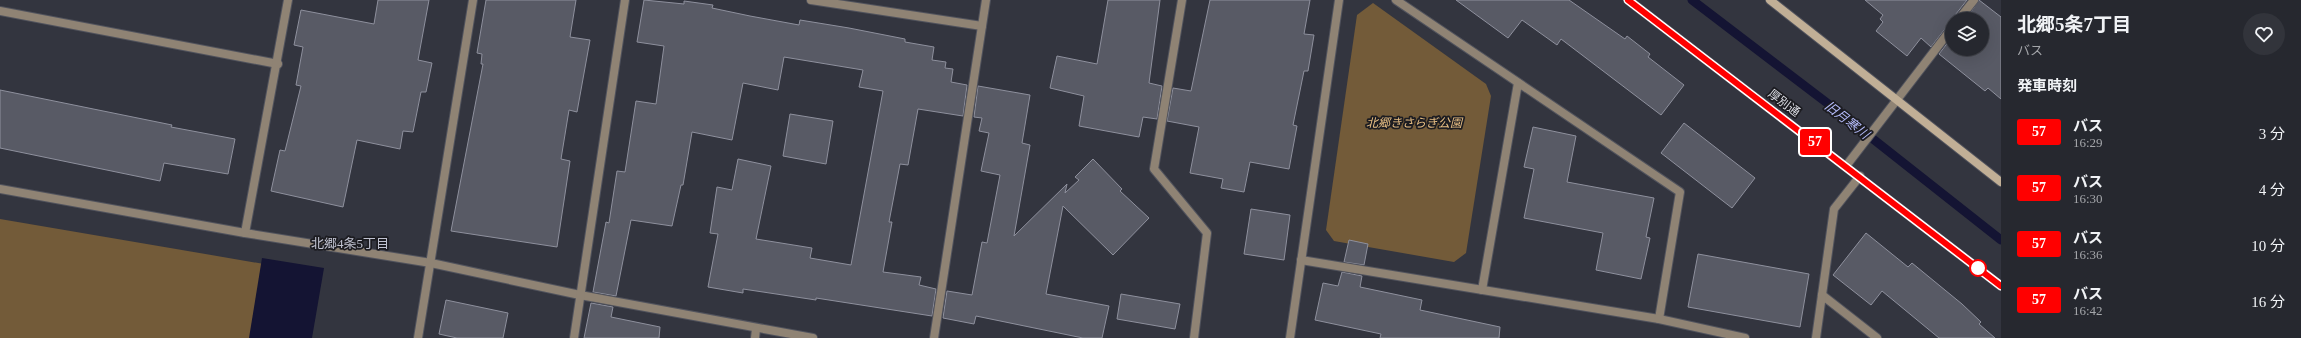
<!DOCTYPE html>
<html lang="ja">
<head>
<meta charset="utf-8">
<style>
	body { margin:0; font-family:"Times New Roman","Noto Sans JP",serif; background:#32343b; color:#f1f3f6; height:100vh; display:flex; flex-direction:column; font-size:15px; white-space:nowrap }
	* { box-sizing:border-box; margin:0 }
	p { font-size:13px; color:#a4a6aa }
	.icon { flex:none; width:22px; height:22px; fill:none; stroke:currentColor; stroke-width:2; stroke-linecap:round; stroke-linejoin:round }
	.map { position:relative; flex:1; overflow:hidden }
	.side { display:flex; flex-direction:column; background:#26282f; width:300px }
	.side>* { flex:none }
	.badge { padding:0 8px; border-radius:3px; font-size:14px; line-height:26px }
	.controls { position:absolute; left:1945px; top:12px; display:grid; gap:8px }
	.controls a { display:grid; place-items:center; width:44px; height:44px; border-radius:50%; background:#26282f; box-shadow:0 4px 16px #0002,0 0 0 1px #42444b; font-size:20px }
	.map>.badge { position:absolute; translate:-50% -50%; box-shadow:0 0 0 2px #fff }
	h2 { padding:0 16px; font-size:15px; line-height:36px }
	.round { display:grid; place-items:center; flex:none; width:42px; height:42px; border-radius:21px; background:#32343b }
	.head { display:flex; align-items:center; justify-content:space-between; height:68px; padding:0 16px }
	h1 { font-size:19px; font-weight:700; line-height:30px }
	ul { padding:0; list-style:none }
	li { display:flex; align-items:center; gap:12px; height:56px; padding:0 16px }
	li div { flex:1 }
	li b { display:block; font-size:15px }
	li em { font-style:normal }
	li .badge { min-width:44px; font-weight:700; text-align:center }
	main { display:flex; flex:1; min-height:0 }
	.map>svg:first-child { display:block }
</style>
</head>
<body>
<main>
<div class="map">
<svg width="2001" height="338" viewBox="0 0 2001 338">
	<rect width="100%" height="100%" fill="#33353f"/>
	<g fill="#735b39">
		<polygon points="1373,3 1486,84 1491,96 1466,253 1454,262 1334,241 1326,230 1357,15"/>
		<polygon points="0,219 311,272 300,338 0,338"/>
	</g>
	<polygon fill="#141433" points="262,258 324,268 312,338 249,338"/>
	<g fill="none" stroke-linecap="round" stroke-linejoin="round">
		<polyline stroke="#141433" stroke-width="9" points="1692,0 1835,109 2001,240"/>
	</g>
	<g fill="#585a65" stroke="#8e909d">
		<polygon points="378,0 429,0 418,60 432,63 426,92 421,92 413,132 403,131 400,149 357,140 343,207 271,191 280,150 285,151 301,86 296,85 303,47 294,45 301,10 374,24"/>
		<polygon points="486,0 576,0 570,37 590,40 577,112 569,110 561,159 570,161 557,247 451,231 483,64 481,64 482,54 477,53"/>
		<polygon points="644,0 684,4 684,1 713,5 712,8 750,16 799,25 800,20 849,28 905,39 905,42 934,47 932,60 946,62 945,68 953,69 951,82 967,85 963,116 918,109 908,165 900,164 889,222 892,222 883,272 921,277 919,285 936,289 932,316 816,298 816,300 743,289 743,293 708,287 718,234 710,233 717,187 732,190 738,159 771,166 756,239 812,248 810,258 851,265 883,91 859,87 863,70 784,57 778,90 743,83 732,140 692,132 683,185 681,185 672,226 631,220 616,296 593,292 606,222 609,223 617,171 625,172 636,101 656,104 664,46 637,42"/>
		<polygon points="1108,0 1160,0 1149,83 1162,86 1157,119 1143,117 1139,137 1079,126 1084,96 1050,88 1057,56 1097,64"/>
		<polygon points="1210,0 1310,0 1304,34 1314,35 1308,71 1304,71 1293,125 1297,126 1289,169 1250,162 1244,192 1221,188 1223,179 1190,173 1199,127 1167,121 1173,88 1191,91"/>
		<polygon points="1456,0 1569,0 1625,39 1627,36 1650,54 1648,57 1684,85 1661,115 1561,39 1557,45 1522,20 1508,38"/>
		<polygon points="1865,0 1967,0 1952,19 1952,23 1948,25 1931,47 1921,38 1907,56 1876,31 1883,22 1880,19 1883,15"/>
		<polygon points="1979,0 2001,17 2001,99 1988,88 1985,91 1939,54 1952,37 1952,49 1982,49 1982,19 1966,19"/>
		<polygon points="978,86 1030,95 1022,143 1030,145 1014,236 1067,184 1065,193 1079,180 1075,177 1093,159 1122,189 1120,191 1149,218 1113,255 1063,206 1046,294 1109,306 1102,338 1083,338 976,316 974,324 943,318 947,291 972,295 982,242 987,243 1000,175 981,171 989,133 979,131 982,118 974,117"/>
		<polygon points="0,90 172,125 171,127 235,139 228,174 164,163 160,181 0,148"/>
		<polygon points="790,114 833,121 826,164 783,156"/>
		<polygon points="1684,123 1755,178 1732,208 1661,153"/>
		<polygon points="1533,127 1576,136 1567,182 1654,198 1646,237 1650,238 1641,279 1596,270 1603,233 1524,218 1534,169 1524,167"/>
		<polygon points="1251,209 1290,215 1284,260 1244,254"/>
		<polygon points="1866,233 1908,267 1912,263 1962,304 1981,322 1979,324 1995,338 1939,338 1882,291 1871,305 1833,275"/>
		<polygon points="1349,240 1368,244 1364,265 1344,262"/>
		<polygon points="1698,254 1809,274 1800,327 1688,307"/>
		<polygon points="1342,272 1362,276 1360,287 1422,300 1420,310 1500,327 1499,338 1380,338 1381,334 1315,320 1323,283 1338,286"/>
		<polygon points="1121,294 1180,304 1175,329 1117,319"/>
		<polygon points="446,300 508,313 503,338 457,338 439,334"/>
		<polygon points="591,303 613,307 611,317 660,327 659,338 584,338"/>
	</g>
	<g fill="none" stroke-linecap="round" stroke-linejoin="round">
		<defs>
			<g id="street">
				<polyline points="811,0 982,26"/>
				<polyline points="1182,0 1154,169 1207,233 1194,338"/>
				<polyline points="1396,0 1680,192 1659,319"/>
				<polyline points="0,11 278,64"/>
				<polyline points="1959,19 1974,0"/>
				<polyline points="1846,166 1952,28"/>
				<polyline points="0,189 245,233 431,263 580,295 813,338"/>
				<polyline points="245,233 288,0"/>
				<polyline points="1301,260 1659,319 1745,338"/>
				<polyline points="1482,290 1518,83"/>
				<polyline points="1822,295 1877,338"/>
				<polyline points="418,338 473,0"/>
				<polyline points="574,338 625,0"/>
				<polyline points="755,338 756,329"/>
				<polyline points="934,338 986,0"/>
				<polyline points="1290,338 1339,0"/>
				<polyline points="1816,338 1834,209 1860,176"/>
			</g>
			<g id="secondary">
				<polyline points="1628,0 2001,286"/>
				<polyline points="1770,0 2001,182"/>
			</g>
		</defs>
		<use href="#street" stroke="#51535d" stroke-width="10"/>
		<use href="#secondary" stroke="#51535d" stroke-width="10"/>
		<use href="#street" stroke="#8f8374" stroke-width="8"/>
		<use href="#secondary" stroke="#c1af96" stroke-width="8"/>
	</g>
	<g fill="none" stroke-linecap="round" stroke-linejoin="round">
		<defs>
			<polyline id="line" points="1628,0 2001,286"/>
		</defs>
		<use href="#line" stroke="#fff" stroke-width="9"/>
		<use href="#line" stroke="#f00" stroke-width="6"/>
	</g>
	<circle fill="#fff" stroke="#f00" stroke-width="2" cx="1978" cy="268" r="8"/>
	<g text-anchor="middle" dominant-baseline="central" stroke-width="3.5" stroke-linejoin="round" paint-order="stroke">
		<g font-size="12" fill="#dbdde4" stroke="#1c1c21">
			<text transform="translate(1784 103) rotate(37)">厚別通</text>
		</g>
		<g font-size="12" font-style="italic" fill="#e7be83" stroke="#1c1c21">
			<text x="1414" y="123">北郷きさらぎ公園</text>
		</g>
		<g font-size="13" font-style="italic" fill="#b4bbfa" stroke="#1c1c21">
			<text transform="translate(1847 120) rotate(38)">旧月寒川</text>
		</g>
		<g font-size="13" fill="#c0c2d0" stroke="#1c1c21">
			<text x="350" y="243">北郷4条5丁目</text>
		</g>
	</g>
</svg>
<div class="controls">
<a><svg class="icon" aria-label="layers" viewBox="0 0 24 24"><path d="M12 4l9 5-9 5-9-5zM3 14l9 5 9-5"/></svg></a>
</div>
<b class="badge" style="left:1815px;top:142px;background:#f00;color:#fff">57</b>
</div>
<section class="side">
<div class="head"><div><h1>北郷5条7丁目</h1><p>バス</p></div><a class="round"><svg class="icon" aria-label="heart" viewBox="0 0 24 24"><path d="M12 20l-8-8c-3-5 5-10 8-4 3-6 11-1 8 4z"/></svg></a></div>
<h2>発車時刻</h2>
<ul>
<li><span class="badge" style="background:#f00;color:#fff">57</span><div><b>バス</b><p>16:29</p></div><em>3 分</em></li>
<li><span class="badge" style="background:#f00;color:#fff">57</span><div><b>バス</b><p>16:30</p></div><em>4 分</em></li>
<li><span class="badge" style="background:#f00;color:#fff">57</span><div><b>バス</b><p>16:36</p></div><em>10 分</em></li>
<li><span class="badge" style="background:#f00;color:#fff">57</span><div><b>バス</b><p>16:42</p></div><em>16 分</em></li>
</ul>
</section>
</main>
</body>
</html>
